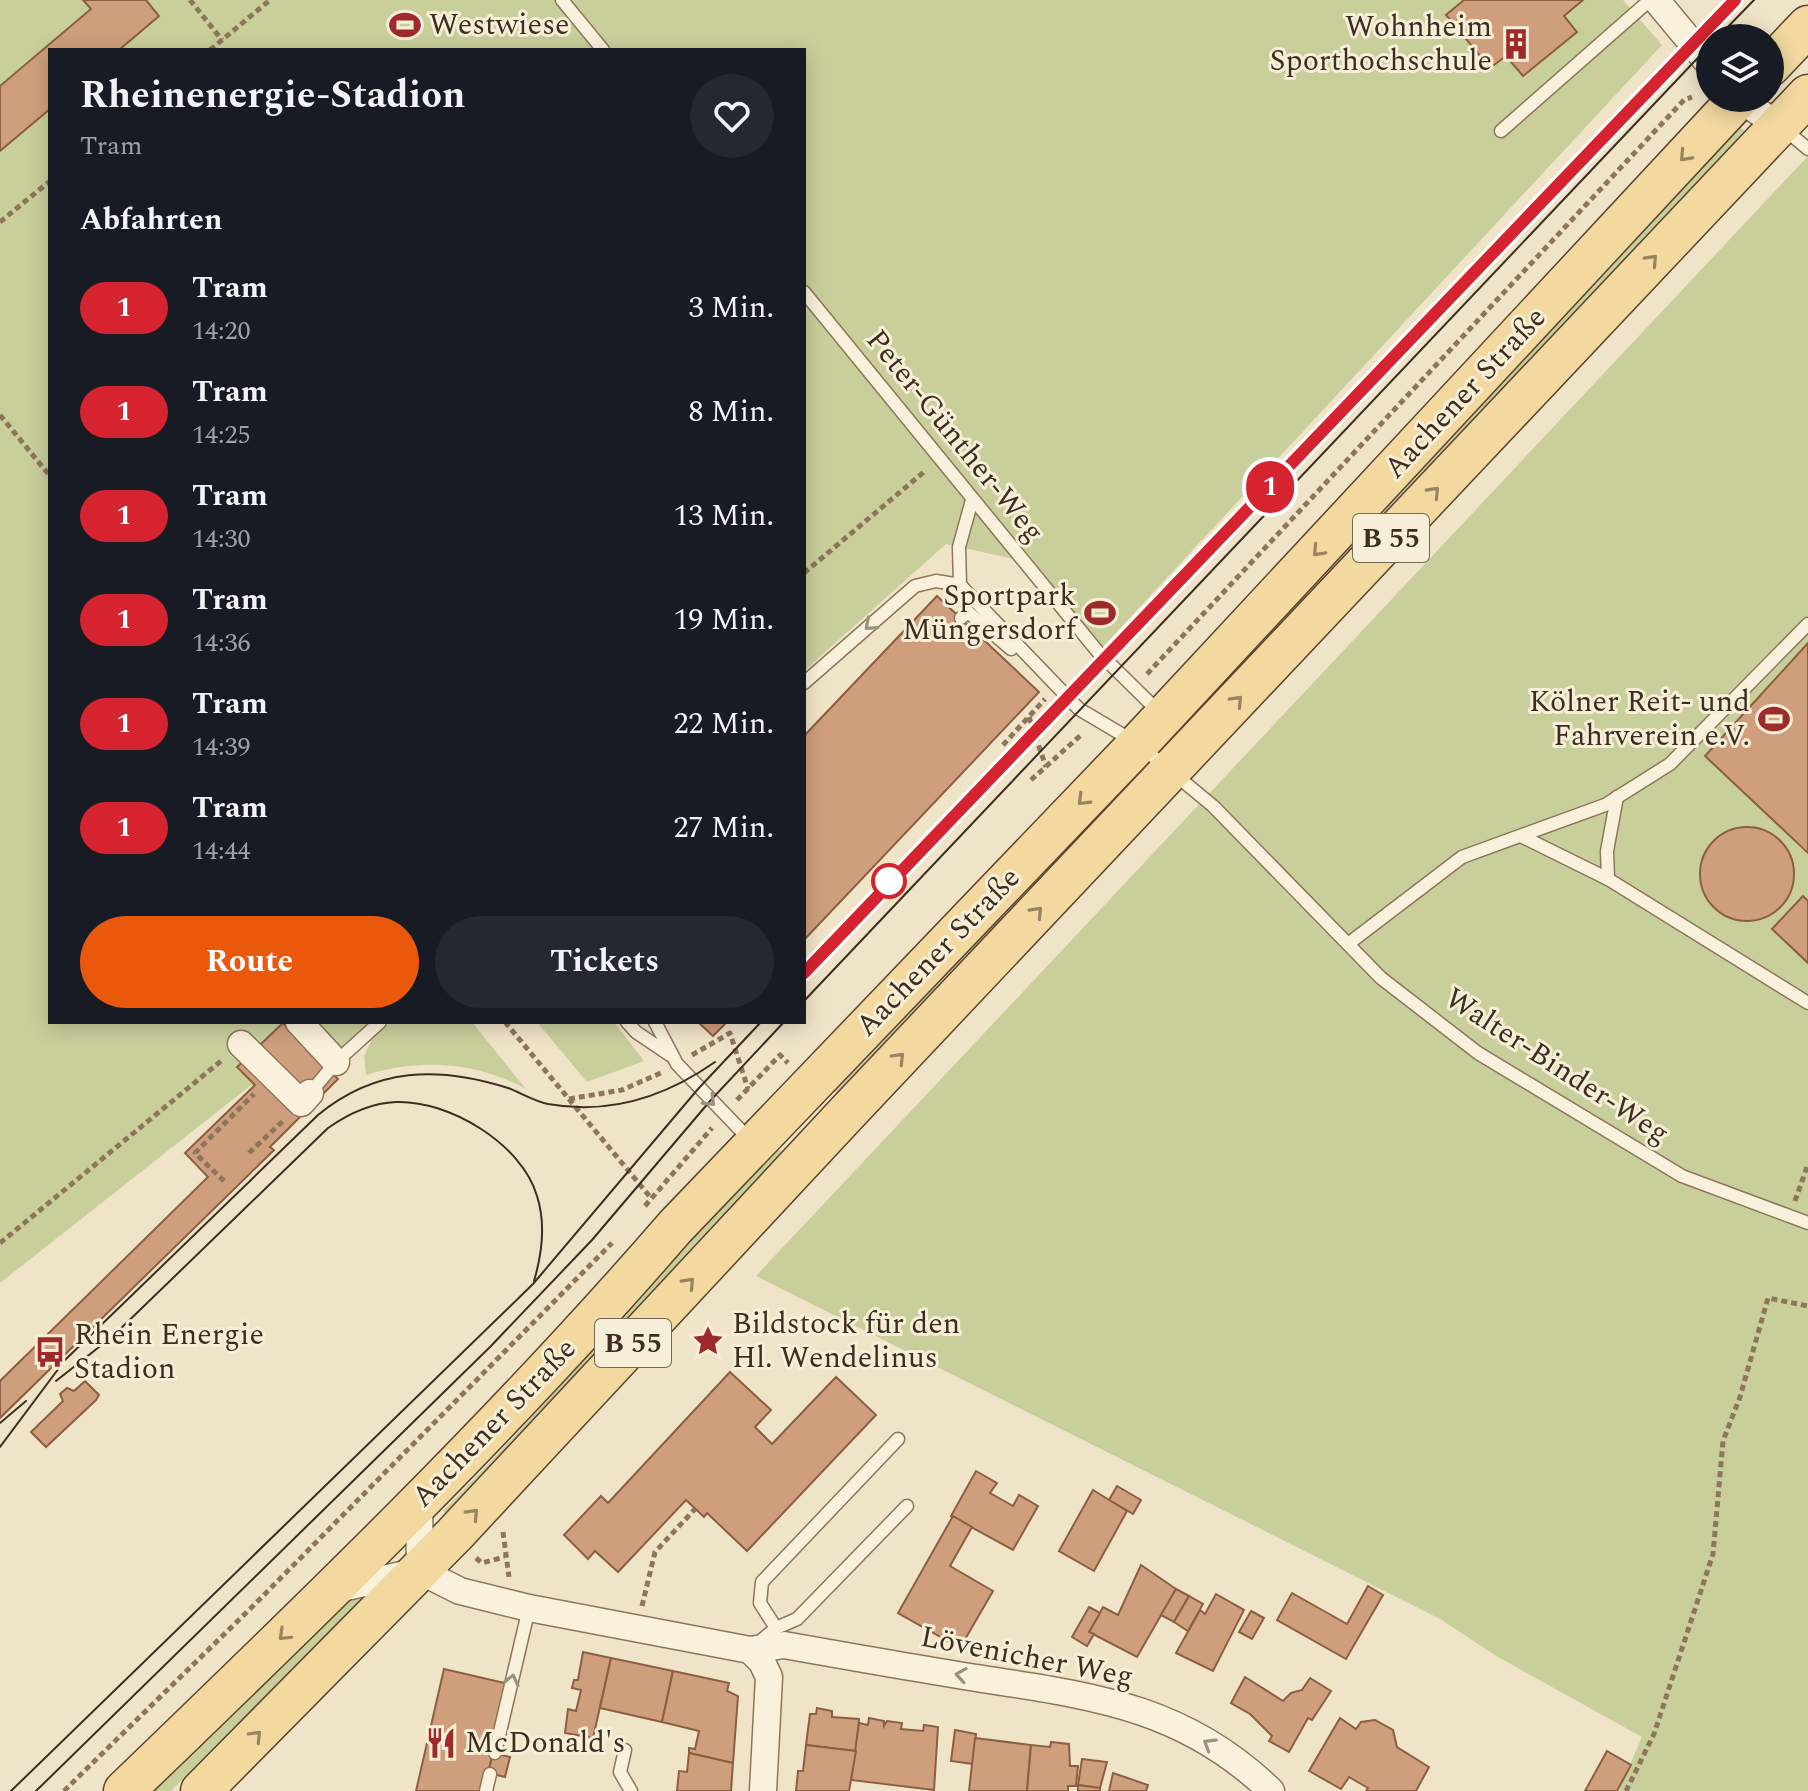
<!DOCTYPE html>
<html lang="de">
<head>
<meta charset="utf-8">
<style>
	body { margin:0; font-family:Spectral,serif; background:#242831; color:#f1f3f6; height:100vh; display:flex; flex-direction:column; font-size:30px; white-space:nowrap }
	* { box-sizing:border-box; margin:0 }
	p { font-size:26px; color:#9ea1a6 }
	.icon { flex:none; width:44px; height:44px; fill:none; stroke:currentColor; stroke-width:2; stroke-linecap:round; stroke-linejoin:round }
	.map { position:relative; flex:1; overflow:hidden }
	.side { position:absolute; left:48px; top:48px; width:758px; height:976px; display:flex; flex-direction:column; background:#171b24; border-radius:0px; box-shadow:0 4px 20px #0003 }
	.side>* { flex:none }
	.badge { padding:0 16px; border-radius:26px; font-size:28px; line-height:52px }
	.tools { position:absolute; left:1696px; top:24px; display:grid; gap:16px }
	.tools a { display:grid; place-items:center; width:88px; height:88px; border-radius:50%; background:#171b24; box-shadow:0 4px 20px #0003; font-size:40px }
	.map>.badge { position:absolute; translate:-50% -50%; box-shadow:0 0 0 4px #fff }
	h2 { padding:0 32px; font-size:30px; line-height:72px }
	.round { display:grid; place-items:center; flex:none; width:84px; height:84px; border-radius:42px; background:#242831 }
	.summary { display:flex; align-items:center; justify-content:space-between; height:136px; padding:0 32px }
	h1 { font-size:38px; font-weight:700; line-height:60px }
	.button { display:flex; gap:16px; margin-top:auto; padding:16px 32px }
	.button a { flex:1; height:92px; border-radius:48px; background:#ea580c; color:#fff; font-size:32px; font-weight:700; line-height:92px; text-align:center }
	.button a+a { background:#242831; color:#f1f3f6 }
	ul { padding:0; list-style:none }
	li { display:flex; align-items:center; gap:24px; height:104px; padding:0 32px }
	li div { flex:1 }
	li b { display:block; font-size:30px }
	li em { font-style:normal }
	li .badge { min-width:88px; font-weight:700; text-align:center }
	.map>svg:first-child { display:block }
</style>
</head>
<body>
<div class="map">
<svg width="1808" height="1791" viewBox="0 0 1808 1791">
	<rect width="100%" height="100%" fill="#f0e4c8"/>
	<g fill="#c9cf9b">
		<path d="M0 0H1623L1662 45 1098 652 1023 561 946 544 804 671V50H50V1022H388L375 1035 391 1022H472L526 1089C476 1062 421 1058 366 1075L364 1056 374 1035 337 1073 250 1086 0 1283Z"/>
		<polygon points="1738,126 1754,138 1209,717 1194,703 1681,191"/>
		<polygon points="1808,156 1808,1791 1619,1791 1642,1737 1498,1657 1440,1619 756,1276"/>
		<polygon points="1008,908 967,968 839,1097 833,1089"/>
		<polygon points="537,1022 614,1022 644,1061 587,1082"/>
		<path d="M786 1150 450 1516 443 1511C556 1396 660 1271 769 1152Z"/>
		<polygon points="367,1591 370,1596 171,1791 144,1791 347,1599"/>
	</g>
	<g fill="#cf9f7d" stroke="#8d5f41" stroke-width="2">
		<polygon points="83,0 146,0 159,16 119,50 50,50 50,109 0,151 0,86 91,9"/>
		<polygon points="1464,0 1583,0 1564,16 1577,32 1523,76 1506,56 1490,68 1446,15"/>
		<polygon points="937,596 1039,692 804,940 804,736"/>
		<polygon points="1808,643 1808,853 1705,756"/>
		<circle cx="1747" cy="874" r="47"/>
		<polygon points="1803,896 1808,901 1808,963 1772,929"/>
		<polygon points="698,1022 727,1022 713,1036"/>
		<polygon points="283,1023 338,1079 270,1147 274,1150 0,1418 0,1381 208,1177 185,1153 255,1085 237,1067"/>
		<polygon points="730,1372 771,1410 755,1427 772,1444 836,1377 876,1415 747,1551 707,1513 704,1517 686,1500 618,1572 595,1551 588,1559 564,1535 601,1496 608,1503"/>
		<polygon points="85,1381 99,1395 96,1400 46,1447 31,1432 63,1401 60,1394 67,1388 74,1391"/>
		<polygon points="976,1471 997,1483 990,1493 1013,1506 1019,1495 1038,1506 1013,1550 951,1516"/>
		<polygon points="1117,1486 1141,1500 1133,1514 1109,1500"/>
		<polygon points="1093,1490 1127,1511 1094,1571 1059,1551"/>
		<polygon points="953,1516 972,1527 950,1566 993,1591 960,1648 898,1613"/>
		<polygon points="1141,1565 1176,1589 1137,1657 1089,1632 1103,1607 1118,1615"/>
		<polygon points="1368,1586 1383,1595 1346,1659 1277,1620 1292,1593 1347,1624"/>
		<polygon points="1176,1589 1189,1596 1174,1622 1161,1615"/>
		<polygon points="1216,1594 1244,1610 1213,1671 1176,1653 1200,1610 1205,1614"/>
		<polygon points="1189,1596 1203,1604 1188,1631 1174,1622"/>
		<polygon points="1089,1607 1100,1613 1089,1632 1094,1634 1087,1646 1072,1637"/>
		<polygon points="1251,1611 1264,1618 1252,1639 1239,1632"/>
		<polygon points="583,1652 611,1658 593,1738 565,1733 568,1709 576,1711 581,1690 572,1688 574,1680 578,1680"/>
		<polygon points="611,1658 673,1671 662,1722 600,1708"/>
		<polygon points="444,1669 509,1684 484,1791 416,1791"/>
		<polygon points="673,1671 729,1683 727,1691 738,1696 733,1763 689,1753 689,1748 695,1749 699,1731 662,1722"/>
		<polygon points="1245,1677 1283,1701 1291,1693 1302,1690 1310,1678 1331,1691 1312,1720 1308,1718 1289,1752 1269,1741 1272,1736 1250,1714 1231,1703"/>
		<polygon points="817,1708 832,1711 832,1717 859,1719 856,1751 806,1745 810,1714 816,1714"/>
		<polygon points="869,1718 884,1721 884,1726 887,1721 902,1723 901,1729 923,1731 924,1725 938,1727 934,1790 851,1780 859,1723 868,1725"/>
		<polygon points="1340,1718 1356,1729 1361,1722 1375,1720 1393,1730 1397,1747 1429,1767 1416,1791 1366,1791 1368,1788 1349,1777 1341,1789 1309,1771"/>
		<polygon points="955,1730 976,1734 973,1764 951,1761"/>
		<polygon points="975,1738 1031,1745 1027,1791 969,1791"/>
		<polygon points="1051,1742 1069,1744 1070,1766 1078,1766 1076,1786 1068,1786 1068,1791 1027,1791 1031,1745 1050,1747"/>
		<polygon points="806,1745 856,1751 849,1791 796,1791 798,1771 803,1771"/>
		<polygon points="1607,1751 1631,1765 1617,1791 1585,1791"/>
		<polygon points="493,1753 510,1757 505,1777 488,1773"/>
		<polygon points="689,1753 733,1763 731,1791 677,1791 679,1771 687,1772"/>
		<polygon points="1082,1759 1107,1762 1100,1788 1078,1785"/>
		<polygon points="1113,1773 1148,1785 1146,1791 1109,1791"/>
		<polygon points="1078,1785 1100,1788 1100,1791 1078,1791"/>
	</g>
	<g fill="none" stroke-linecap="round" stroke-linejoin="round">
		<defs>
			<g id="lane">
				<polyline points="562,0 603,50"/>
				<polyline points="1783,128 1808,149"/>
				<polyline points="1501,131 1650,0"/>
				<polyline points="804,292 1098,652 1161,714"/>
				<polyline points="960,585 959,547 972,500"/>
				<polyline points="961,618 968,612 1011,649"/>
				<polyline points="804,683 915,586 936,581 960,585 1079,709 1138,744 1213,806 1381,978 1478,1053 1682,1176 1808,1223"/>
				<polyline points="1523,837 1608,879 1808,1003"/>
				<polyline points="1608,879 1607,851 1617,797"/>
				<polyline points="1348,944 1462,857 1605,805 1670,764 1808,624"/>
				<polyline points="627,1022 636,1032 670,1055"/>
				<polyline points="655,1022 677,1064 750,1140"/>
				<polyline points="310,1093 336,1062 380,1022"/>
				<polyline points="776,1628 760,1603 762,1582 898,1439"/>
				<polyline points="756,1645 776,1628 797,1619 907,1506"/>
				<polyline points="625,1750 620,1772 631,1791"/>
				<polyline points="495,1753 529,1608"/>
				<polyline points="486,1791 490,1774"/>
			</g>
			<g id="street">
				<polyline points="1656,0 1710,65"/>
				<polyline points="1738,98 1778,125"/>
				<polyline points="299,1022 336,1062"/>
				<polyline points="241,1044 301,1103 310,1093"/>
				<polyline points="419,1502 420,1571"/>
				<polyline points="332,1590 420,1571 460,1591 529,1608 750,1650 762,1662 769,1677 763,1791"/>
				<path d="M750 1650 784 1645C846 1656 908 1667 970 1677 1085 1695 1182 1704 1271 1791"/>
			</g>
			<g id="primary">
				<polyline points="1770,66 1808,26"/>
				<path d="M124 1791C313 1609 503 1426 675 1227L1138 744 1739 98"/>
				<polyline points="201,1791 454,1535 845,1115 1808,95"/>
			</g>
		</defs>
		<use href="#lane" stroke="#8d765c" stroke-width="15"/>
		<use href="#street" stroke="#8d765c" stroke-width="29"/>
		<use href="#primary" stroke="#5b4430" stroke-width="43"/>
		<g stroke="#8d765c" stroke-width="5" stroke-dasharray="6 4" stroke-linecap="butt">
			<polyline points="190,0 222,40"/>
			<polyline points="210,50 270,0"/>
			<polyline points="0,222 50,181"/>
			<polyline points="0,415 50,476"/>
			<polyline points="804,573 925,471"/>
			<polyline points="1147,674 1684,100 1692,97"/>
			<polyline points="1029,717 1046,767"/>
			<polyline points="1003,745 1045,699"/>
			<polyline points="1031,780 1082,734"/>
			<polyline points="505,1022 651,1198"/>
			<polyline points="692,1055 730,1033 748,1089"/>
			<polyline points="569,1099 622,1090 663,1072"/>
			<polyline points="737,1100 780,1055 788,1063"/>
			<polyline points="249,1153 283,1121"/>
			<polyline points="224,1181 195,1153 254,1094"/>
			<polyline points="1795,1201 1808,1164"/>
			<polyline points="645,1206 712,1128"/>
			<polyline points="0,1243 221,1061"/>
			<polyline points="503,1532 509,1577"/>
			<polyline points="476,1558 482,1563 504,1557"/>
			<polyline points="642,1606 655,1552 695,1509"/>
			<polyline points="64,1791 253,1606 612,1243"/>
			<polyline points="1626,1791 1654,1734 1713,1554 1723,1441 1740,1397 1768,1298 1808,1306"/>
		</g>
		<use href="#lane" stroke="#faf1dc" stroke-width="12"/>
		<use href="#street" stroke="#faf1dc" stroke-width="26"/>
		<use href="#primary" stroke="#f3d9a0" stroke-width="40"/>
		<g stroke="#3d2e20" stroke-width="2">
			<polyline points="1717,38 1754,0"/>
			<polyline points="804,973 1735,0"/>
			<polyline points="804,1001 1710,45"/>
			<path d="M56 1381 113 1336 328 1128C348 1114 370 1103 396 1102 449 1100 522 1144 537 1196 546 1224 542 1254 534 1281"/>
			<polyline points="0,1423 26,1401"/>
			<path d="M0 1447 65 1360 318 1115C376 1067 439 1066 508 1088 521 1093 534 1101 548 1104 609 1115 665 1097 715 1062"/>
			<polyline points="11,1791 533,1284 698,1089 761,1022"/>
			<polyline points="36,1791 490,1347 592,1240 710,1101 784,1022"/>
		</g>
	</g>
	<defs><path id="oneway-chevron" d="M-2-3.5L2.5 0L-2 3.5" fill="none" stroke-width="1.6" stroke-linecap="round" stroke-linejoin="round" transform="scale(2)"/></defs>
	<g stroke="#988460">
		<use href="#oneway-chevron" transform="translate(1685 156) rotate(133)"/>
		<use href="#oneway-chevron" transform="translate(1652 260) rotate(-47)"/>
		<use href="#oneway-chevron" transform="translate(1434 492) rotate(-47)"/>
		<use href="#oneway-chevron" transform="translate(1318 551) rotate(133)"/>
		<use href="#oneway-chevron" transform="translate(1237 701) rotate(-47)"/>
		<use href="#oneway-chevron" transform="translate(1083 800) rotate(135)"/>
		<use href="#oneway-chevron" transform="translate(1037 912) rotate(-47)"/>
		<use href="#oneway-chevron" transform="translate(899 1058) rotate(-46)"/>
		<use href="#oneway-chevron" transform="translate(689 1283) rotate(-47)"/>
		<use href="#oneway-chevron" transform="translate(473 1514) rotate(-47)"/>
		<use href="#oneway-chevron" transform="translate(284 1635) rotate(136)"/>
		<use href="#oneway-chevron" transform="translate(256 1736) rotate(-46)"/>
	</g>
	<g stroke="#9c907e">
		<use href="#oneway-chevron" transform="translate(870 625) rotate(139)"/>
		<use href="#oneway-chevron" transform="translate(710 1101) rotate(45)"/>
		<use href="#oneway-chevron" transform="translate(961 1675) rotate(-171)"/>
		<use href="#oneway-chevron" transform="translate(512 1680) rotate(-77)"/>
		<use href="#oneway-chevron" transform="translate(1209 1744) rotate(-148)"/>
	</g>
	<g fill="none" stroke-linecap="round" stroke-linejoin="round">
		<defs>
			<polyline id="line" points="804,973 1735,0"/>
		</defs>
		<use href="#line" stroke="#fff" stroke-width="18"/>
		<use href="#line" stroke="#d52330" stroke-width="12"/>
	</g>
	<defs>
		<symbol id="stadium-bare" viewBox="-9 -9 18 18"><path d="M0-5a6.5 5 0 1 0 0 10a6.5 5 0 1 0 0-10ZM-3.5-1.8h7v3.6h-7Z" fill="#9e2a2b" stroke="#f7eed8" stroke-width="2.5" paint-order="stroke"/></symbol>
		<symbol id="building-bare" viewBox="-9 -9 18 18"><path d="M-4-6H4V6H1V3H-1V6H-4ZM-2.5-4.3h1.7v1.8h-1.7ZM.8-4.3h1.7v1.8H.8ZM-2.5-1h1.7V.8h-1.7ZM.8-1h1.7V.8H.8Z" fill="#9e2a2b" stroke="#f7eed8" stroke-width="2.5" paint-order="stroke"/></symbol>
		<symbol id="sight-bare" viewBox="-9 -9 18 18"><path d="M0-6L1.8-2.2L6-1.7L2.9 1.2L3.7 5.4L0 3.3L-3.7 5.4L-2.9 1.2L-6-1.7L-1.8-2.2Z" fill="#9e2a2b" stroke="#f7eed8" stroke-width="2.5" paint-order="stroke"/></symbol>
		<symbol id="bus-bare" viewBox="-9 -9 18 18"><path d="M-5-6H5V4H4V6H2V4H-2V6H-4V4H-5ZM-3.5-4V0h7V-4ZM-3.5 1.2v1.5H-2V1.2ZM2 1.2v1.5H3.5V1.2Z" fill="#9e2a2b" stroke="#f7eed8" stroke-width="2.5" paint-order="stroke"/></symbol>
		<symbol id="restaurant-bare" viewBox="-9 -9 18 18"><path d="M-5-6h1v4h1v-4h1v4h1v-4h1v5L-1.5 .5V6h-2V.5L-5-1ZM5-6V6H3V1.5H1.5Q1.5-4 5-6Z" fill="#9e2a2b" stroke="#f7eed8" stroke-width="2.5" paint-order="stroke"/></symbol>
	</defs>
	<g fill-rule="evenodd">
		<use href="#stadium-bare" x="383" y="3" width="44" height="44"/>
		<use href="#building-bare" x="1494" y="22" width="44" height="44"/>
		<use href="#stadium-bare" x="1078" y="591" width="44" height="44"/>
		<use href="#stadium-bare" x="1752" y="697" width="44" height="44"/>
		<use href="#sight-bare" x="686" y="1319" width="44" height="44"/>
		<use href="#bus-bare" x="28" y="1330" width="44" height="44"/>
		<use href="#restaurant-bare" x="419" y="1721" width="44" height="44"/>
	</g>
	<circle fill="#fff" stroke="#d52330" stroke-width="4" cx="889" cy="881" r="16"/>
	<g text-anchor="middle" dominant-baseline="central" stroke-width="6" stroke-linejoin="round" paint-order="stroke">
		<g fill="#f7eed8" stroke="#756857" stroke-width="2">
			<rect x="1353" y="514" width="76" height="48" rx="6"/>
			<rect x="595" y="1319" width="76" height="48" rx="6"/>
		</g>
		<g font-size="28" font-weight="bold" fill="#3d2e20">
			<text x="1391" y="538">B 55</text>
			<text x="633" y="1343">B 55</text>
		</g>
		<g font-size="30" fill="#3d2e20" stroke="#f7eed8" text-anchor="start">
			<text x="429" y="25">Westwiese</text>
			<text x="1492" y="27" text-anchor="end">Wohnheim<tspan x="1492" dy="34">Sporthochschule</tspan></text>
			<text x="1076" y="596" text-anchor="end">Sportpark<tspan x="1076" dy="34">Müngersdorf</tspan></text>
			<text x="1750" y="702" text-anchor="end">Kölner Reit- und<tspan x="1750" dy="34">Fahrverein e.V.</tspan></text>
			<text x="732" y="1324">Bildstock für den<tspan x="732" dy="34">Hl. Wendelinus</tspan></text>
			<text x="74" y="1335">Rhein Energie<tspan x="74" dy="34">Stadion</tspan></text>
			<text x="465" y="1743">McDonald's</text>
		</g>
		<g font-size="30" fill="#3d2e20" stroke="#f7eed8">
			<text transform="translate(1465 393) rotate(-47)">Aachener Straße</text>
			<text transform="translate(955 436) rotate(51)">Peter-Günther-Weg</text>
			<text transform="translate(938 952) rotate(-46)">Aachener Straße</text>
			<text transform="translate(1557 1066) rotate(33)">Walter-Binder-Weg</text>
			<text transform="translate(494 1423) rotate(-46)">Aachener Straße</text>
			<text transform="translate(1027 1657) rotate(11)">Lövenicher Weg</text>
		</g>
	</g>
</svg>
<div class="tools">
<a><svg class="icon" aria-label="layers" viewBox="0 0 24 24"><path d="M12 4l9 5-9 5-9-5zM3 14l9 5 9-5"/></svg></a>
</div>
<b class="badge" style="left:1270px;top:487px;background:#d52330;color:#fff">1</b>
<section class="side">
<div class="summary"><div><h1>Rheinenergie-Stadion</h1><p>Tram</p></div><a class="round"><svg class="icon" aria-label="heart" viewBox="0 0 24 24"><path d="M12 20l-8-8c-3-5 5-10 8-4 3-6 11-1 8 4z"/></svg></a></div>
<h2>Abfahrten</h2>
<ul>
<li><span class="badge" style="background:#d52330;color:#fff">1</span><div><b>Tram</b><p>14:20</p></div><em>3 Min.</em></li>
<li><span class="badge" style="background:#d52330;color:#fff">1</span><div><b>Tram</b><p>14:25</p></div><em>8 Min.</em></li>
<li><span class="badge" style="background:#d52330;color:#fff">1</span><div><b>Tram</b><p>14:30</p></div><em>13 Min.</em></li>
<li><span class="badge" style="background:#d52330;color:#fff">1</span><div><b>Tram</b><p>14:36</p></div><em>19 Min.</em></li>
<li><span class="badge" style="background:#d52330;color:#fff">1</span><div><b>Tram</b><p>14:39</p></div><em>22 Min.</em></li>
<li><span class="badge" style="background:#d52330;color:#fff">1</span><div><b>Tram</b><p>14:44</p></div><em>27 Min.</em></li>
</ul>
<div class="button"><a>Route</a><a>Tickets</a></div>
</section>
</div>
</body>
</html>
